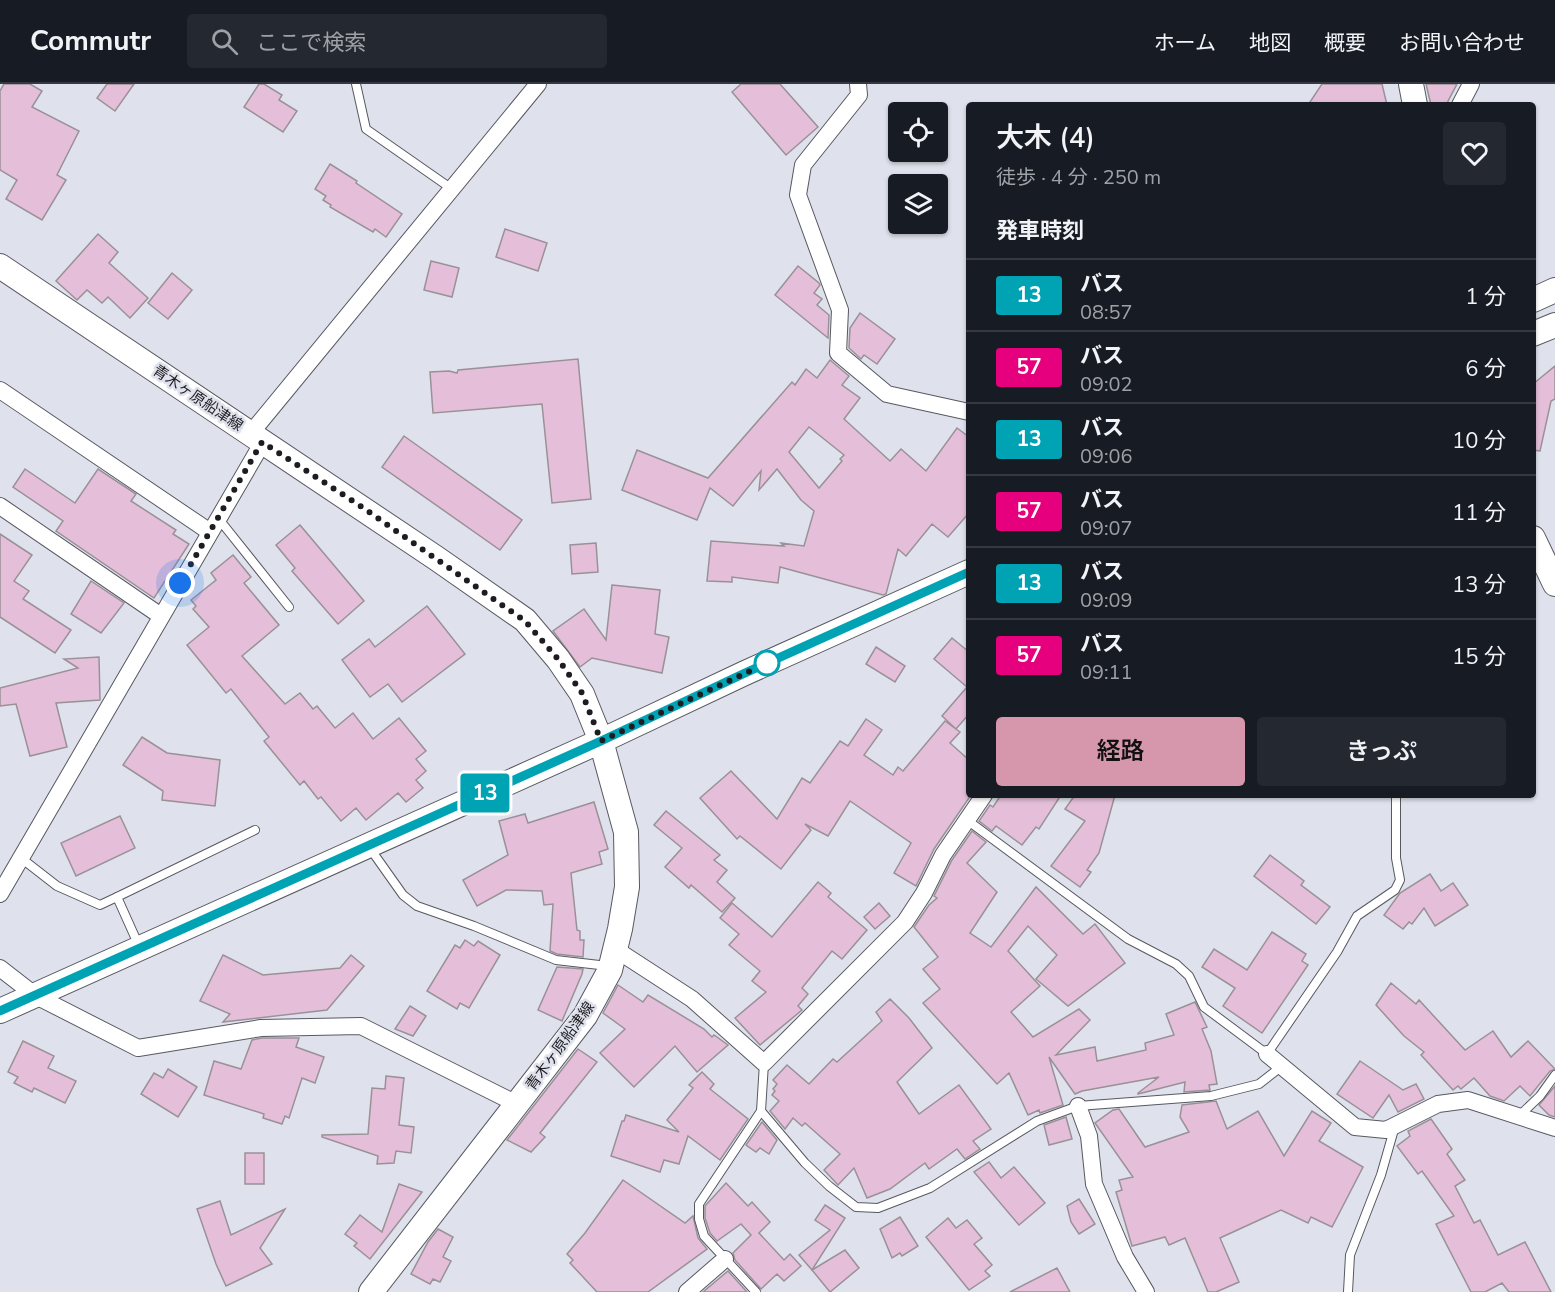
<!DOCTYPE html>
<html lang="ja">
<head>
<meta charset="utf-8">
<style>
	body { margin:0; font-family:"Nunito Sans","Noto Sans JP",sans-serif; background:#242831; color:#f1f3f6; height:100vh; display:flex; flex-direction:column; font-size:22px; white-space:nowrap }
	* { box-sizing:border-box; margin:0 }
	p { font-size:20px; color:#9ea1a6 }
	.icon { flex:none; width:33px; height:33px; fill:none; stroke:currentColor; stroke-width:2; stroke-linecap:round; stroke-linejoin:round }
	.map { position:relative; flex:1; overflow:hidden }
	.details { position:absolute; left:966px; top:18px; width:570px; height:696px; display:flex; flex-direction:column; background:#171b24; border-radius:6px; box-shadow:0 2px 4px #0004 }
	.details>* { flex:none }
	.badge { padding:0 12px; border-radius:4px; font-size:21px; line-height:39px }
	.fabs { position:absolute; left:888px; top:18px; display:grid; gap:12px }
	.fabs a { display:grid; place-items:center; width:60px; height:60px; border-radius:6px; background:#171b24; box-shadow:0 2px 4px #0004; font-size:30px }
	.you { position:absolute; width:30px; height:30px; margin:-15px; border:4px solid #fff; border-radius:50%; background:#1a73e8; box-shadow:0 0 0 9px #1a73e833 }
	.map>.badge { position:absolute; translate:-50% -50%; box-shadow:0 0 0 3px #fff }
	h2 { padding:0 30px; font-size:22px; line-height:54px }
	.round { display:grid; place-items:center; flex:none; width:63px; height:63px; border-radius:6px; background:#242831 }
	.overview { display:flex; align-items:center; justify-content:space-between; height:102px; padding:0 30px }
	h1 { font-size:28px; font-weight:600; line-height:45px }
	.action { display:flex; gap:12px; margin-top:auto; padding:12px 30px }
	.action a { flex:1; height:69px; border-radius:6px; background:#d696ab; color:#111; font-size:24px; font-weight:600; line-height:69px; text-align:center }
	.action a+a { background:#242831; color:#f1f3f6 }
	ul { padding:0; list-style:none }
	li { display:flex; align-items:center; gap:18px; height:72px; padding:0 30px; border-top:2px solid #363941 }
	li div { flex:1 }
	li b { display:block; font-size:22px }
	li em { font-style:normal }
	li .badge { min-width:66px; font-weight:700; text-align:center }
	header { display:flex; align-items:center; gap:36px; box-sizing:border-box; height:84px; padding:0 30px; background:#171b24; border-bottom:2px solid #363941 }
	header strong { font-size:28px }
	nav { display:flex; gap:33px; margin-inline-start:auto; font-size:21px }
	.search { width:420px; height:54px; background:#242831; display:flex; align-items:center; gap:15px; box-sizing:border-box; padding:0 21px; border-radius:6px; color:#9ea1a6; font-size:22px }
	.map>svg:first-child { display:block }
</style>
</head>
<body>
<header>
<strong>Commutr</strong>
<div class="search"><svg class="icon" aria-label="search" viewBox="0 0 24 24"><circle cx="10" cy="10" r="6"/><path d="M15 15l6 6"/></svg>ここで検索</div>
<nav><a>ホーム</a><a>地図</a><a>概要</a><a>お問い合わせ</a></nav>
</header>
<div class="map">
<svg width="1555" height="1208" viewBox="0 0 1555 1208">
	<rect width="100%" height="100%" fill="#dfe2ec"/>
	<g fill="#e5bfda" stroke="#9a9197" stroke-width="1.5" fill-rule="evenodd">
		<polygon points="4,0 30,0 42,7 32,23 79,47 57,91 66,96 42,136 6,115 17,96 0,86 0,7"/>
		<polygon points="107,0 134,0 115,27 97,14"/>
		<polygon points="259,0 264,0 282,11 279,16 297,27 283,48 244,23"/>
		<polygon points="741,0 780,0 818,43 786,71 732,8"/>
		<polygon points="1322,0 1382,0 1387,21 1308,21"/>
		<polygon points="1426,0 1457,0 1446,21 1431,21"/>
		<polygon points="330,80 357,97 356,99 402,130 386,153 375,145 373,148 330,123 331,121 323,116 326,112 315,105"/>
		<polygon points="505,145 547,159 538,187 496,173"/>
		<polygon points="98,150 118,168 109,179 148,214 130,234 108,213 102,219 87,206 77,216 56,197"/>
		<polygon points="431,177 459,184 452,213 424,206"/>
		<polygon points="798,182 819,199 820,201 814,209 822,215 817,221 829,231 828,254 775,211"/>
		<polygon points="172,189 192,206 168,235 148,219"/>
		<polygon points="860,229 895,255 877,280 864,271 861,275 849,264 850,244"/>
		<polygon points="578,275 591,415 552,419 542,320 433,329 430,288 449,287 457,289 458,286"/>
		<path d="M830 276 849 292 842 301 860 314 844 335 890 377 901 365 926 387 957 344 969 353V429L948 453 932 440 906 472 898 465 886 510 883 511 780 483 778 499 732 493V498L707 497 711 457 784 462 781 459 804 462 814 427 801 416 777 385 759 406 761 387 733 422 710 404 697 436 622 406 637 366 708 394 792 298 795 301 806 285 817 294ZM809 343 844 371 840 375 842 377 819 404 789 368Z"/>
		<polygon points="1555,282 1555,315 1551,317 1540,367 1533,366 1533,300"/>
		<polygon points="404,352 522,436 500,466 382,383"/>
		<polygon points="25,385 75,419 98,385 136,410 131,417 176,446 173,450 189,460 154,514 56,447 63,437 13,403"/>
		<polygon points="300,441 364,517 338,540 292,487 295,484 276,461"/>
		<polygon points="0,450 32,471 14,497 29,507 23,515 71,546 55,569 0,533"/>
		<polygon points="596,459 598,488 572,490 570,461"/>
		<polygon points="233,471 251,493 244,499 279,541 242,572 285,620 300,609 313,625 317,622 335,644 353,629 373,655 399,634 426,667 416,675 426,687 416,696 423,704 406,718 398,709 366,736 356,724 341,737 321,713 318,715 304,697 300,701 264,657 269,653 231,605 226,609 187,561 209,543 193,525 196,522 191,516 216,496 211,489"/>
		<polygon points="91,497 124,519 101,549 71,530"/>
		<polygon points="612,501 660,506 655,550 669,553 662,589 592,574 580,583 553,547 584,525 606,556"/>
		<polygon points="427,522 465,570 402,618 388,600 370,613 342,576 369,555 375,563"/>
		<polygon points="952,554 969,568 969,630 956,645 942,632 967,603 934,575"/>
		<polygon points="876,563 905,582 895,598 866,580"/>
		<polygon points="99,573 100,616 56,619 67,663 30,672 16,620 0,622 0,604 78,584 64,575"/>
		<polygon points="866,635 882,646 864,671 893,691 898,683 903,687 945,637 960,648 950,659 969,676 969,711 971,711 934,765 916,802 894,789 911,759 850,717 828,752 805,740 811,746 781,785 740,752 737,755 700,714 731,687 777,735 802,694 810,699 840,657 848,662"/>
		<polygon points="142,653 167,669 220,676 215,722 162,716 163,707 123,681"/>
		<polygon points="1001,711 1061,711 1039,745 1036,743 1022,761 996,742 992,747 979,737 990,721 993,723"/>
		<polygon points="1075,711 1115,711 1099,769 1087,786 1091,788 1080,803 1051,782 1085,737 1065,725"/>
		<polygon points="594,718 608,765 599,768 602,780 571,789 577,846 580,847 580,856 584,856 583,873 557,870 550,867 553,820 544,821 542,807 506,806 477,822 463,796 508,771 499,737 525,730 528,739"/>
		<polygon points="666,727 720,771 714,776 727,786 717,798 735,814 722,828 691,801 689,804 665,783 682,764 654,741"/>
		<polygon points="120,732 135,764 76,792 61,759"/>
		<polygon points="972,747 986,758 967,779 997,808 970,849 991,863 1036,803 1083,850 1095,840 1125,879 1068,922 1036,895 1057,871 1028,842 1008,867 1040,902 1011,928 1033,953 1079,925 1090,936 1056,971 1095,963 1097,977 1146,966 1145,959 1174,951 1166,930 1195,918 1207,943 1202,945 1211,967 1217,1000 1209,1001 1210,1006 1184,1008 1185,998 1138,1010 1138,1009 1159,993 1082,1007 1075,1010 1049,973 1063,1021 1040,1029 1039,1026 1028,1031 1009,989 997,1000 923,919 940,905 923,885 938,873 914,843 929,821 937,814 934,812 952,776"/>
		<polygon points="1270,771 1304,797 1301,801 1330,823 1316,840 1254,792"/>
		<polygon points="1430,790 1441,807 1453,799 1468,821 1435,842 1424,824 1412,840 1409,838 1403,845 1384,831 1400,809"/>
		<polygon points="818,798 831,809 828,813 867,846 842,875 832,867 802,904 808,910 798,922 802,926 760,961 735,934 766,908 752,897 760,887 729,861 739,850 720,834 732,819 772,853"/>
		<polygon points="879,819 890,832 875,845 864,833"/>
		<polygon points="1272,848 1306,870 1302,877 1308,881 1262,949 1223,922 1235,904 1202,883 1214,865 1247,886"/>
		<polygon points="465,856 474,862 478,857 500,871 469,924 460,919 457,925 427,907 455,861 460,864"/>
		<polygon points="223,871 263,891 340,884 351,871 364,882 327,926 223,938 230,930 200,917"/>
		<polygon points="557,883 583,885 582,890 562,937 538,926"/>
		<polygon points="1391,899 1416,920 1419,916 1465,966 1493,947 1511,973 1528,957 1555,985 1550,987 1530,1012 1520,1002 1504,1017 1490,1012 1474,994 1461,1005 1458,1002 1453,1006 1421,971 1424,968 1404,952 1376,921"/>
		<polygon points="618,901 643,918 648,911 704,945 712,953 714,951 728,961 697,988 675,962 634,1003 600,969 625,945 603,929"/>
		<polygon points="890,915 909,934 932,964 897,998 919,1030 959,1001 991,1045 973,1057 980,1065 965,1075 957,1065 929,1085 925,1079 890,1105 867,1114 854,1084 838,1101 824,1086 840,1070 805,1039 802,1042 793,1034 785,1045 770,1027 779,1017 772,1011 775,1007 773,1005 777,1000 773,996 787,981 809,1000 833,975 837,978 882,937 876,928"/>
		<polygon points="410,922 426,932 413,952 395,945"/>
		<polygon points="262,954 299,954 296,963 324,973 315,999 302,994 289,1034 285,1032 282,1040 263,1034 264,1030 204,1011 214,977 241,985 252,956"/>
		<polygon points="23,957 54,972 48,984 76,997 65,1019 34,1004 32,1008 14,999 18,993 8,988"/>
		<polygon points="578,965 597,978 540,1049 545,1053 531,1068 507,1056"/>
		<polygon points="1360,977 1403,1006 1416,1000 1424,1015 1398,1028 1389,1011 1373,1034 1337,1010"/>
		<polygon points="168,985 197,1003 178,1033 141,1010 154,989 163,994"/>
		<polygon points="702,988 714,1000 710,1005 748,1035 720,1076 688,1052 679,1080 664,1076 660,1088 611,1072 622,1037 624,1037 626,1031 679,1048 667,1036 693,1004 689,1001"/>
		<polygon points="386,992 404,994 399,1041 414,1043 411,1069 396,1067 394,1079 377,1080 378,1072 322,1053 322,1051 368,1050 372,1004 385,1005"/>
		<polygon points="1555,1002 1555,1033 1549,1031 1539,1021"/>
		<polygon points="1216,1017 1227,1045 1258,1027 1284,1072 1312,1027 1331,1039 1319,1057 1363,1083 1332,1143 1311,1133 1308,1139 1281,1126 1220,1154 1239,1198 1216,1208 1208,1208 1185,1154 1169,1161 1165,1153 1132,1162 1116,1108 1122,1106 1119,1096 1133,1093 1095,1039 1113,1026 1119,1025 1145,1063 1189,1048 1180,1033 1182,1021"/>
		<polygon points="1066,1033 1072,1055 1049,1061 1044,1041"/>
		<polygon points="1431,1035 1452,1065 1447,1070 1465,1096 1455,1102 1474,1139 1480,1136 1498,1171 1525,1158 1551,1208 1509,1208 1502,1199 1485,1208 1471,1208 1436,1140 1454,1132 1422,1087 1418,1090 1397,1062 1410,1052 1408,1047"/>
		<polygon points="762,1038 777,1056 769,1070 760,1064 756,1068 746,1061"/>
		<rect x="245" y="1069" width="19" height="31"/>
		<polygon points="989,1078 1001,1094 1014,1083 1045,1119 1019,1141 974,1088"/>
		<polygon points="623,1096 685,1139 693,1132 698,1154 707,1165 648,1208 597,1208 570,1179 573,1176 567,1170 585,1149"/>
		<polygon points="726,1099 748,1122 752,1118 770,1138 759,1149 784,1176 790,1170 801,1182 784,1197 777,1190 761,1205 735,1176 733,1169 751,1151 741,1140 717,1157 710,1149 705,1134 705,1122"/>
		<polygon points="399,1100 422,1108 370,1175 354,1162 357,1159 345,1150 360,1131 382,1148"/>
		<polygon points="1079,1115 1095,1140 1079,1150 1071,1138 1067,1122"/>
		<polygon points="220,1117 231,1151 285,1125 260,1164 272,1180 226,1202 216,1180 197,1125"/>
		<polygon points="825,1121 845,1134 812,1186 799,1171 830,1146 815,1136"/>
		<polygon points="900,1133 918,1162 902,1172 900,1169 892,1174 880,1145"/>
		<polygon points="948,1134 956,1144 967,1136 982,1154 974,1160 992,1181 985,1187 990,1192 969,1206 926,1153"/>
		<polygon points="438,1145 453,1153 443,1173 451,1177 440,1198 433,1195 430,1200 411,1190 428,1158"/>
		<polygon points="845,1166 859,1184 830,1208 812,1186"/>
		<polygon points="1057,1184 1070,1208 1010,1208"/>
		<polygon points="728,1187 747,1208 703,1208"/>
	</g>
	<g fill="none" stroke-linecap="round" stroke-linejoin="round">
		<defs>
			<g id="lane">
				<polyline points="356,0 366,45 452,105"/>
				<polyline points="218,434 289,523"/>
				<polyline points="967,736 1128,855 1176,880 1189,892 1204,923 1267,970 1337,868 1357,832 1395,806 1400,796 1396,774 1396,711"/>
				<polyline points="369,763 403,811 417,822 474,842 556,876 608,882"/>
				<polyline points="21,774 57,802 100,821 117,813"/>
				<polyline points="139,862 117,813 255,746"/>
				<polyline points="764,979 761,1027 805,1079 829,1102 856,1123 878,1124 930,1104 1037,1037 1078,1022 1211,1012 1259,1000 1282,982"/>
				<polyline points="1519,1032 1540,1012 1555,991"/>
				<polyline points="756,1208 704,1152 699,1135 699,1120 761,1027"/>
				<polyline points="1348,1208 1350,1171 1381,1091 1395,1042"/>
			</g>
			<g id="street">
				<polyline points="858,0 859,11 803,81 798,111 840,226 838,269 887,310 969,328"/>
				<polyline points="1460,21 1471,0"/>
				<polyline points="0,306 210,448"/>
				<polyline points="251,349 538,0"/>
				<polyline points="0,422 161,532"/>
				<polyline points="0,810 263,358"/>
				<polyline points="615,865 692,915 764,979 905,838 924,809 943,771 984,711"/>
				<polyline points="0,884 36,912 138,964 261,944 361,942 517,1020"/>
				<polyline points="1267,970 1355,1043 1386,1046 1438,1020 1468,1016 1555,1044"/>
				<polyline points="1078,1022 1089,1052 1094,1100 1125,1173 1146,1208"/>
				<polyline points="687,1208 725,1175"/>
			</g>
			<g id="secondary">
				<polyline points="1411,0 1415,21"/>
				<polyline points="0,182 436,474 525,536 558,575 582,610 601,657 626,748 627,803 620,845 610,886 585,932 371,1208"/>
				<polyline points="1533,216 1555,206"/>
				<polyline points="1533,250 1555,241"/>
				<polyline points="1533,454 1555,500"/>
				<polyline points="0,927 601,657 745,589 969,488"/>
			</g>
		</defs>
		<use href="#lane" stroke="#575961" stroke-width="10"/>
		<use href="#street" stroke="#575961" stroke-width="18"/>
		<use href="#secondary" stroke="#575961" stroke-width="26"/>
		<use href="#lane" stroke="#fff" stroke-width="8"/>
		<use href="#street" stroke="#fff" stroke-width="16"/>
		<use href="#secondary" stroke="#fff" stroke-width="24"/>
	</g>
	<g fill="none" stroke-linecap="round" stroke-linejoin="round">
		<defs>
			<polyline id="line" points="0,927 601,657 745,589 969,488"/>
		</defs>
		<use href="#line" stroke="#fff" stroke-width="14"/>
		<use href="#line" stroke="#00a3b4" stroke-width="9"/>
		<polyline stroke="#1d1d21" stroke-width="6" stroke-dasharray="0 10.8" points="180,499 262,358 359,421 525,537 558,575 582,609 601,657 767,579"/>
	</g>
	<circle fill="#fff" stroke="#00a3b4" stroke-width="3" cx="767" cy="579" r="12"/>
	<g text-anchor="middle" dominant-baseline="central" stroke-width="5" stroke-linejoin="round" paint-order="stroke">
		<g font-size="15" fill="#1d1d21" stroke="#dfe2ec">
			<text transform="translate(198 314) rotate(34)">青木ヶ原船津線</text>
			<text transform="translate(560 962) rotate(-54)">青木ヶ原船津線</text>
		</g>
	</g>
</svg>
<div class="fabs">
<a><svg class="icon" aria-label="locate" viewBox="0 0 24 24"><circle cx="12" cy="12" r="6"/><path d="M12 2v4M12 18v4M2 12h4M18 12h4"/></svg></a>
<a><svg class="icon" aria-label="layers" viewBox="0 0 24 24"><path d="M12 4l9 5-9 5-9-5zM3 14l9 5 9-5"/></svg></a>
</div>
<div class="you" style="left:180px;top:499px"></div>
<b class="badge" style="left:485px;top:709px;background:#00a3b4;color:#fff">13</b>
<section class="details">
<div class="overview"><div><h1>大木 (4)</h1><p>徒歩 · 4 分 · 250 m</p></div><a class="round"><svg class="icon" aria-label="heart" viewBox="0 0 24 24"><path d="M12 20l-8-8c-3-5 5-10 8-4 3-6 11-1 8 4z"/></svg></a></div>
<h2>発車時刻</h2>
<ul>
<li><span class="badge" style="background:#00a3b4;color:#fff">13</span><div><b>バス</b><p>08:57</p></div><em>1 分</em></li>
<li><span class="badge" style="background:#e6007e;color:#fff">57</span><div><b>バス</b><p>09:02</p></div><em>6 分</em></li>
<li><span class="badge" style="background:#00a3b4;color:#fff">13</span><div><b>バス</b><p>09:06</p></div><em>10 分</em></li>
<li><span class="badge" style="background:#e6007e;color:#fff">57</span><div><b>バス</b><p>09:07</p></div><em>11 分</em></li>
<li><span class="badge" style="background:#00a3b4;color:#fff">13</span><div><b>バス</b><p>09:09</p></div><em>13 分</em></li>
<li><span class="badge" style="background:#e6007e;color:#fff">57</span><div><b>バス</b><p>09:11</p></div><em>15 分</em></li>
</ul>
<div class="action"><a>経路</a><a>きっぷ</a></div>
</section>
</div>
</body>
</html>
